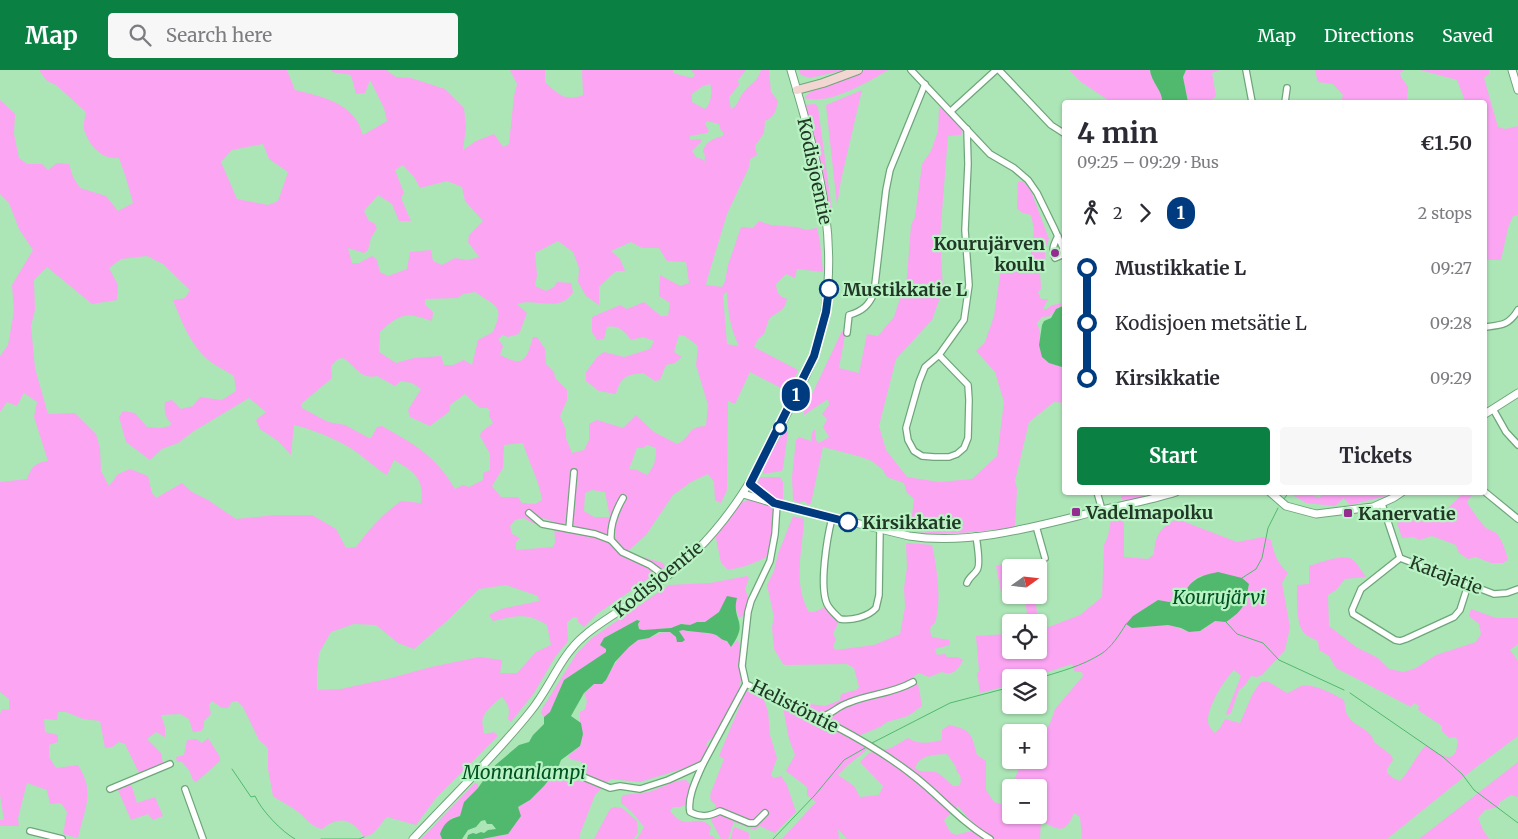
<!DOCTYPE html>
<html lang="en">
<head>
<meta charset="utf-8">
<style>
	body { margin:0; font-family:Merriweather,serif; background:#f7f7f7; color:#2b2b33; height:100vh; display:flex; flex-direction:column; font-size:19px; white-space:nowrap }
	* { box-sizing:border-box; margin:0 }
	p { font-size:16px; color:#7c7c81 }
	.icon { flex:none; width:28px; height:28px; fill:none; stroke:currentColor; stroke-width:2; stroke-linecap:round; stroke-linejoin:round }
	.map { position:relative; flex:1; overflow:hidden }
	.panel { position:absolute; left:1062px; top:30px; width:425px; height:395px; display:flex; flex-direction:column; background:#fff; border-radius:5px; box-shadow:0 1px 4px #0004 }
	.panel>* { flex:none }
	.badge { padding:0 10px; border-radius:16px; font-size:18px; line-height:32px }
	.needle { width:32px; rotate:75deg }
	.controls { position:absolute; left:1002px; top:489px; display:grid; gap:10px }
	.controls a { display:grid; place-items:center; width:45px; height:45px; border-radius:5px; background:#fff; box-shadow:0 1px 4px #0004; font-size:25px }
	.map>.badge { position:absolute; translate:-50% -50%; box-shadow:0 0 0 2px #fff }
	.legs { display:flex; align-items:center; gap:8px; height:55px; padding:0 15px; font-size:16px }
	.legs p { margin-inline-start:auto }
	.overview { display:flex; align-items:center; justify-content:space-between; height:85px; padding:0 15px }
	h1 { font-size:28px; font-weight:700; line-height:38px }
	.primary-button { display:flex; gap:10px; margin-top:auto; padding:10px 15px }
	.primary-button a { flex:1; height:58px; border-radius:5px; background:#0b8043; color:#fff; font-size:20px; font-weight:700; line-height:58px; text-align:center }
	.primary-button a+a { background:#f7f7f7; color:#2b2b33 }
	ul { padding:0 15px; list-style:none }
	li { display:flex; align-items:center; gap:18px; height:55px; font-size:19px }
	li i { display:grid; place-items:center; width:8px; height:100%; margin:0 6px; background:currentColor }
	li i::after { content:''; width:12px; height:12px; margin:-6px; border:4px solid; border-radius:50%; background:#fff }
	li p { margin-inline-start:auto }
	li:first-child i { background:linear-gradient(#0000 50%,currentColor 0) }
	li:last-child i { background:linear-gradient(currentColor 50%,#0000 0) }
	header { display:flex; align-items:center; gap:30px; box-sizing:border-box; height:70px; padding:0 25px; background:#0b8043; color:#fff }
	header strong { font-size:24px }
	nav { display:flex; gap:28px; margin-inline-start:auto; font-size:18px }
	.search { width:350px; height:45px; background:#f7f7f7; display:flex; align-items:center; gap:12px; box-sizing:border-box; padding:0 18px; border-radius:5px; color:#7c7c81; font-size:19px }
	.map>svg:first-child { display:block }
</style>
</head>
<body>
<header>
<strong>Map</strong>
<div class="search"><svg class="icon" aria-label="search" viewBox="0 0 24 24"><circle cx="10" cy="10" r="6"/><path d="M15 15l6 6"/></svg>Search here</div>
<nav><a>Map</a><a>Directions</a><a>Saved</a></nav>
</header>
<div class="map">
<svg width="1518" height="769" viewBox="0 0 1518 769">
	<rect width="100%" height="100%" fill="#ace6b7"/>
	<g fill="#fba5f3" fill-rule="evenodd">
		<path d="M39 0H287L295 20C316 25 345 31 357 51 360 55 361 61 363 65L387 51 384 38 370 10 365 23 356 24 351 5 332 2 331 0H386L396 7 411 8 445 19 464 38 466 57 463 80 476 71 494 64 503 77 509 74 514 26 517 14 510 0H545V12C558 24 565 32 583 25L582 0H673V3L692 8 695 5 691 0H746L738 10 739 15 729 27 731 39C739 35 738 29 743 23 750 13 757 13 761 0H769L771 22 778 31C776 40 775 47 765 51L764 63 755 76 757 85 750 89 749 97 727 144 707 210 706 215 722 217 725 211 728 195 741 157 753 158 759 151 771 155 797 157 806 160 817 158 820 172 823 202 797 199 795 208 786 204 776 214C777 223 778 226 787 229 784 242 779 240 769 249L764 264 758 269 754 277 798 300 789 322 750 302 735 334 728 331 727 420 721 433 715 430 714 412 708 404 691 412 673 425 646 465 629 480V483L663 493 665 497 597 544 584 557 578 552V548L574 547 567 552 568 571 555 587 534 623 511 652 508 649C510 639 509 635 502 627 496 631 485 641 483 648 481 652 484 660 484 664L494 662 498 666 436 728 416 755 387 747C379 755 376 765 364 767 352 749 340 745 322 759 311 757 306 748 298 742 291 736 281 732 273 726L268 699V678L259 670 243 637 237 631 232 632 228 638H222L212 631 209 635 211 644 204 651V657L201 661 193 662 189 649 180 644 161 645 165 657V667L156 662 147 669 161 683 163 693 139 703 125 674 119 672 112 677 105 678 100 651 83 649 66 642H58L57 650 44 649 45 662 58 665V672L49 675V687L56 698 78 695C96 723 84 739 78 768L63 764 67 742 61 733 50 734 47 720 27 713 18 748 19 756H0V750H4L0 725V644L2 639 9 640V629L0 622V412L27 409C32 396 35 393 48 391L34 347 37 332 24 323 17 336 7 332 0 342V286L8 275 14 241 12 215 33 180 19 159 9 133 0 124V30L15 44 14 64 19 88 27 94H42L48 100 57 93 69 94 73 107 80 118 106 126 118 141 133 133 126 108 119 88C103 90 90 77 85 62 82 57 85 48 86 42L56 15 47 11ZM710 14C713 21 711 34 705 39L692 32V24L703 16ZM707 51 719 54 721 61 723 62V66C714 68 705 72 703 81L705 86 704 95V90L696 87 692 81 702 71 700 69 690 70V66L707 63 709 61 705 54ZM263 74 269 89 288 102 278 131 268 135 237 129 221 92 232 80ZM403 95 414 107 420 118 447 111 462 117 465 131 483 151 469 165 468 172 479 187 467 190 455 188 442 195 433 191 431 180 410 182 407 199 388 206 380 202 377 190 372 186 359 193H352L348 178 364 183 368 180 371 168 377 158 374 153 369 151 364 141 378 125 392 134 399 151H411L401 128 404 123 395 100ZM558 171 573 182 579 198 578 212 586 226 599 235V217L616 201H625L620 189 611 181 631 172 642 178H659L667 191 686 192 689 213 680 216 660 205 659 226 670 233 668 246H661L644 232 627 239 620 235 592 247V262L597 270 604 269 607 257C619 255 624 261 631 270L643 267 654 271 650 279 624 287 604 282 597 287 586 302V311L599 321 616 324C621 307 625 305 643 303L655 311 660 310 666 295 675 293 682 287 674 282 679 265 685 266 698 276 696 295 708 335 706 356C687 356 691 368 677 374L654 362 636 345 623 358 597 350 589 354V370L584 380 572 383 566 368V360L560 346 567 330V320L555 308 554 302 546 294 545 279 537 267H533C526 291 524 297 500 285L503 276 498 269 503 265 508 267 519 264 527 243 517 234C535 227 560 244 573 222L571 213 557 212 554 217 546 221 535 216 537 205 535 183ZM147 186 163 194 190 220 185 228 173 230C180 248 188 268 201 283 209 293 223 299 234 306L236 321 222 330 200 327 193 336 181 339 172 330 165 332C164 341 165 347 171 353L170 356 159 358 147 357 135 343 123 341 119 347 126 372 150 390 162 379 178 373 194 361 249 328 266 342 256 350 260 359 278 371 291 385 294 355C314 360 334 368 352 379 364 387 374 397 387 405L394 390C413 401 425 408 421 433L401 431C383 444 369 459 356 477L346 478 336 459 312 445H275L236 449 208 430 192 422 182 413 156 428 152 423 148 406 130 399 118 404 109 416 101 401 100 378 96 364 75 343 48 344 35 298 31 256 35 240 34 210 47 197 92 234 117 230 118 215 109 198 121 189ZM475 222C496 237 505 234 493 262L478 270 472 295 464 290 453 295H444L441 286 414 288 396 293 379 282 380 262C400 243 406 242 432 251L433 242 425 235V229L458 228 463 224ZM727 222C728 242 730 258 739 276L727 274 723 225ZM343 288C356 296 360 310 377 306L395 316 401 311 412 313 421 319 408 340 410 347 430 356 450 341V335L465 324 480 338H487L490 340 489 346 493 353 481 362 480 366 490 384V400L483 403V410L469 417 463 415 455 419C435 385 415 375 382 356L377 357 371 368H369L345 355 328 352 302 338 301 334 332 308 331 296 338 289ZM523 373C529 394 539 409 542 430L535 434 522 433 518 427H501L492 416 503 398 504 375ZM647 375 656 378C656 389 655 396 647 405L637 400 629 399 637 378H643ZM592 420 605 422 610 447H594L584 441 585 423ZM524 448 534 454 537 453 543 448 554 452 555 472 553 477 516 480V472L520 468 512 464 510 456 515 450ZM506 515 538 526 539 531 501 539 489 545 493 551C515 546 527 542 547 555L551 575 536 582 517 603H500L502 590 479 587 431 597 391 608 341 619 317 620V603L319 583 331 562 354 554 376 555 398 573 414 579 448 550 479 519Z"/>
		<polygon points="799,0 845,0 810,8 801,5"/>
		<path d="M864 0H888C872 10 838 29 820 29 815 30 809 29 804 28 815 15 836 14 850 8 855 5 860 3 864 0Z"/>
		<path d="M1069 0H1150C1151 12 1163 21 1162 32H1111L1081 12Z"/>
		<polygon points="1186,0 1220,0 1212,3 1216,26 1211,30 1212,32 1188,32 1183,7"/>
		<polygon points="1315,0 1404,0 1400,3 1401,7 1408,17 1407,32 1341,32 1343,25 1333,14 1318,12"/>
		<polygon points="1420,0 1489,0 1489,4 1484,8 1498,57 1505,59 1518,56 1518,145 1513,146 1508,158 1501,190 1488,190 1485,189 1485,32 1463,32 1464,28 1457,10"/>
		<polygon points="862,20 841,110 837,135 826,35"/>
		<polygon points="815,34 818,37 832,141 830,140 816,75 804,35"/>
		<path d="M939 38H943L964 59 961 65 948 66 940 168 943 219 932 250 896 289 879 356 886 380 907 407 939 412 972 409 997 386 1004 332 995 302 976 281 985 272 994 246 1001 198 1005 193 1030 191 1034 159 1031 145 1023 143 1017 139 1018 112 1023 111 1031 121 1049 169 1045 179V188L1040 200 1041 219 1038 222 1041 229H1048L1043 239H1047L1052 235 1065 233 1056 239 1051 246 1042 247 1037 253 1040 262 1039 275 1049 293 1065 298V333L1054 332 1029 352 1015 411 1017 419 1015 457C978 462 946 466 910 461L914 429 907 423 904 413 887 407 883 400 872 391 858 386 823 377 811 433 808 435 805 431 798 433 793 430 792 407 796 370 799 367 811 371 812 363 815 359 816 370 819 373 829 367 823 357 827 349 822 344 829 335 828 329 804 345V341L842 261 846 260 839 298 859 303 867 264 878 266 894 247 907 207 911 155 915 147 922 94 931 81 938 61Z"/>
		<path d="M784 362H788L783 398 782 401 763 404C763 389 777 374 784 362Z"/>
		<path d="M759 407H780L783 412V430C773 431 765 422 758 415Z"/>
		<path d="M1464 422 1473 423 1467 432C1468 435 1483 456 1486 458 1489 460 1494 461 1497 464 1502 470 1506 481 1508 490L1503 493H1491L1476 487 1468 489 1459 483 1456 475 1432 466 1419 470 1414 467 1402 468 1397 453C1401 451 1404 452 1409 451 1438 446 1443 445 1464 422Z"/>
		<polygon points="1122,423 1143,423 1145,427 1125,432 1121,428"/>
		<polygon points="1324,423 1385,423 1386,426 1350,435 1344,428 1335,436 1306,433 1289,423 1310,423 1312,425 1319,428"/>
		<polygon points="748,430 755,430 771,436 774,442 769,482 765,488 746,496 728,500 721,493 715,463 738,434"/>
		<path d="M793 446 804 449C803 479 792 513 809 542H814L826 537 838 553 833 564 836 569 833 577 836 580 874 575 900 564 905 537 904 518 907 497 906 473H908L932 475C937 499 942 530 935 553L931 556 930 561 932 567 949 570 950 575 935 579 937 585 945 584 947 587H958L963 590C958 600 953 606 942 602L929 607 919 603 914 606 919 618 922 636 908 646 887 652 880 657 851 669 868 679 848 695 838 705 854 716 860 727 879 725 883 716 860 692 869 683 891 678 908 668C919 675 929 673 942 670V660L949 655C972 660 971 663 977 685L986 691V720L994 732 1011 737V745H1039V718L1013 717C1013 708 1020 700 1022 690H1032L1036 696 1039 690 1041 670 1051 651 1055 639 1083 606 1082 602H1075L1072 594 1033 607 1011 608V615L980 623 977 603 979 601 976 566 1006 564 1011 566V580H1039V556L1046 558 1080 545 1102 527 1104 475 1108 466 1111 450 1120 447 1124 453V487L1148 489 1154 484C1155 465 1160 458 1177 449L1237 472 1263 467 1271 470C1274 484 1277 493 1288 503L1282 513 1290 557 1285 580 1262 605 1257 607 1251 606 1245 615 1239 620 1231 643 1228 645 1226 644 1241 606 1234 600C1224 610 1208 636 1208 650 1208 656 1211 659 1215 663L1220 658 1225 649 1240 653 1253 623 1261 612 1267 611 1287 623C1293 621 1297 618 1301 616 1314 613 1333 624 1344 630 1345 634 1345 642 1348 646 1355 658 1371 658 1374 672L1391 685 1393 690 1387 699V703L1393 708 1400 711C1410 700 1416 686 1426 675 1440 685 1456 698 1458 670L1455 667 1449 668 1442 661V656L1418 640 1419 636 1414 633 1411 637 1336 598 1329 586 1319 580 1318 571C1312 568 1305 566 1302 560 1296 550 1297 527 1297 515L1309 514V496C1319 493 1344 483 1353 490 1358 494 1362 502 1366 507L1345 509 1336 520 1328 525 1329 556 1356 577 1378 588 1389 599 1404 602 1416 598 1436 585 1476 572 1481 564 1479 554 1469 546 1471 539 1496 548H1518V574L1510 580 1518 591V666L1475 698 1387 769H1082L1080 747 1074 743C1065 765 1059 760 1041 751L1040 769H847L838 759 839 769H782L816 732 807 725V717L786 701 795 685 789 669 783 638 790 636 798 639 803 633 825 636 840 630 841 624 856 620 859 617 854 598 847 594 786 595 783 594 774 579 772 557 774 547 767 515 774 501 778 484ZM1200 506 1242 508C1231 525 1216 562 1192 562 1186 562 1177 557 1170 555 1158 553 1144 557 1132 558L1133 546 1158 530 1169 533 1179 531 1195 509ZM947 684 956 697 957 702 960 705 961 711 959 716H953C948 712 941 704 936 702 928 700 922 704 915 698 920 684 935 685 947 684ZM958 736 973 754 971 761 956 765 950 762 944 750Z"/>
		<polygon points="1006,493 1027,493 1029,497 1011,498 1011,517 1005,523 1001,522 996,496"/>
		<polygon points="747,506 749,508 745,519 748,527 745,545 739,548 735,535 719,542 705,552 697,552 690,555 681,554 671,558 643,560 639,559 638,554 640,551 637,550 604,568 606,582 564,610 550,642 544,647 541,643 542,639 577,583 592,568 669,515 710,513"/>
		<polygon points="1024,525 1035,525 1038,552 1024,552 1027,542"/>
		<path d="M683 559C691 562 710 562 716 565 720 567 721 570 727 571L731 577 737 570 740 574 741 609 739 619 716 668 709 670 706 675 709 679 701 693 640 712 611 709 595 725 580 764V769H482L508 764 518 737 530 730 544 716 558 698 566 707 583 712 585 707 582 700 581 691C575 690 572 692 568 686L580 676V642L585 639 587 631 584 623 594 614H602C612 600 621 580 636 571 640 569 644 569 648 568 659 565 658 562 670 562L676 567 684 570 679 561Z"/>
		<polygon points="750,618 762,625 768,641 770,665 777,688 771,705 774,708 781,706 787,715 796,742 775,763 760,756 755,760 734,752 728,769 721,769 711,750 716,735 711,731 710,725 724,689 719,686 745,623 748,619"/>
		<polygon points="208,668 220,687 220,691 196,712 193,710 189,700 182,692 177,692 176,687 184,685 187,670 196,669 202,673"/>
		<polygon points="1518,692 1518,727 1511,725 1500,732 1498,737 1485,740 1478,748 1483,760 1489,769 1419,769"/>
		<path d="M686 710 691 715 685 735 680 737H673L670 741C687 764 696 741 711 757L709 765 713 766 715 769H637L644 757 632 742 621 733V729L623 725 649 722 676 711Z"/>
		<polygon points="475,713 478,714 478,718 464,732 460,746 451,748 440,764 442,769 421,769"/>
		<polygon points="131,714 137,733 155,727 163,746 153,750 148,744 131,750 118,720"/>
		<polygon points="614,737 622,738 637,751 638,763 633,769 594,769 610,739"/>
		<polygon points="735,757 749,763 749,769 731,769 733,759"/>
	</g>
	<g fill="#51b96e">
		<path d="M1150 0H1186L1183 7 1188 32H1162C1163 21 1151 12 1150 0Z"/>
		<polygon points="1065,235 1065,298 1049,293 1042,287 1039,275 1042,255 1044,251 1051,248 1056,239"/>
		<path d="M1218 502 1242 508 1249 514C1244 536 1245 539 1226 552L1215 551 1200 561 1189 562 1181 558 1168 555 1132 558 1126 554 1133 546 1158 530 1169 532 1179 531C1191 511 1194 507 1218 502Z"/>
		<path d="M727 526 737 528C731 551 750 551 731 577L727 571C721 570 720 567 716 565 710 562 691 562 683 560L679 561 685 570 682 572H677L676 567 670 562H659L649 568 638 570 629 577 615 592 606 610 602 614H594L584 623 571 646 581 653 583 664 580 676 561 690 558 698 544 716 530 730 518 737 521 746 508 764 482 769H467L468 765 473 763 476 764 481 762 484 763 488 760 496 759 492 754H487L485 750 481 751 476 757 468 760 462 769H442L440 764C444 753 449 749 460 746L464 732 478 718 492 698 519 675 529 672 533 665 544 654V647L550 642 564 610 606 582V579L600 575 604 568 637 550 640 551 638 554 639 559 643 560 671 558 681 554 690 555 697 552H705L719 542Z"/>
	</g>
	<g fill="none" stroke-linecap="round" stroke-linejoin="round">
		<g stroke="#51b96e" stroke-width="1">
			<polyline points="1284,429 1289,422"/>
			<polyline points="1242,508 1256,499 1262,488 1268,458 1278,438"/>
			<polyline points="1226,552 1237,564 1263,573 1279,590 1344,620"/>
			<path d="M1039 608C1059 602 1082 596 1101 584 1111 578 1120 564 1126 554"/>
			<polyline points="1350,623 1443,687 1462,704 1474,720 1518,753"/>
			<polyline points="872,673 950,633 1011,617"/>
			<path d="M232 699 251 727 255 726C261 740 282 762 295 769"/>
			<polyline points="321,769 359,769 364,767"/>
			<polyline points="773,769 815,725 844,690 865,678"/>
		</g>
		<defs>
			<g id="minor">
				<path d="M911 0 990 84 1014 98 1028 110 1037 123 1055 160 1063 178 1062 185 1055 188C1051 179 1054 174 1058 166"/>
				<polyline points="999,0 1051,55 1065,64"/>
				<polyline points="1246,0 1252,32"/>
				<polyline points="1285,32 1287,18"/>
				<polyline points="951,41 996,0"/>
				<path d="M1485 257C1502 255 1509 255 1518 240"/>
				<path d="M847 263 849 245C863 241 869 235 874 223L886 120 890 100 925 14"/>
				<polyline points="939,285 968,315 969,330 968,368 964,378 957,384 949,387 934,387 922,386 914,381 908,370 906,358 919,312 925,297 939,285 964,250 969,215 965,160 968,94 967,59"/>
				<polyline points="1493,339 1506,362 1518,375"/>
				<polyline points="1097,422 1102,440"/>
				<polyline points="1485,422 1518,449"/>
				<path d="M777 434 775 464 770 491 751 531 748 542 742 596 746 614C804 640 863 666 914 706 940 726 961 752 990 769"/>
				<polyline points="1382,434 1400,488 1494,524 1507,523 1518,519"/>
				<polyline points="529,443 542,454 595,464 611,470 622,482 650,495 666,507"/>
				<path d="M832 448C827 468 819 516 827 534 830 540 835 544 840 549 851 551 868 547 876 538L879 525 880 459"/>
				<polyline points="1036,456 1045,488"/>
				<polyline points="569,459 574,402"/>
				<path d="M611 470C610 456 616 440 623 428"/>
				<polyline points="1400,488 1361,519 1352,540 1353,544 1395,570 1400,571 1406,569 1454,547 1460,540 1468,515"/>
				<path d="M967 513C969 507 974 505 977 500 981 495 977 473 976 466"/>
				<path d="M820 647C833 644 836 637 848 633 869 624 892 624 913 612"/>
				<path d="M703 694C697 708 687 727 690 742 701 748 710 746 720 741L749 753H755L765 743"/>
				<polyline points="581,706 610,718 620,716 640,719 668,710 703,694 746,614"/>
				<polyline points="110,719 170,694"/>
				<polyline points="185,719 203,769"/>
				<polyline points="30,761 62,769"/>
			</g>
			<g id="tertiary">
				<polyline points="1512,0 1518,20"/>
				<polyline points="1485,344 1518,323"/>
				<polyline points="750,414 772,431"/>
				<polyline points="1270,422 1286,436 1316,444 1373,437 1393,428 1402,422"/>
				<path d="M743 424 777 434 909 466C973 476 1040 455 1102 440 1127 434 1152 430 1176 422"/>
				<path d="M413 769C452 727 494 687 530 642 550 618 560 586 584 566 595 556 609 548 622 539 647 522 673 503 695 482 732 446 756 404 779 359 791 335 807 308 815 283 846 185 819 95 791 0"/>
			</g>
			<polyline id="secondary" points="797,20 823,13 858,0"/>
		</defs>
		<use href="#minor" stroke="#6ea67a" stroke-width="8"/>
		<use href="#tertiary" stroke="#6ea67a" stroke-width="9"/>
		<use href="#secondary" stroke="#6ea67a" stroke-width="10"/>
		<use href="#minor" stroke="#fff" stroke-width="5.5"/>
		<use href="#tertiary" stroke="#fff" stroke-width="7"/>
		<use href="#secondary" stroke="#f1d6d2" stroke-width="8"/>
	</g>
	<g fill="none" stroke-linecap="round" stroke-linejoin="round">
		<defs>
			<polyline id="line-1" points="829,219 826,242 814,286 750,414 774,433 848,452"/>
		</defs>
		<use href="#line-1" stroke="#fff" stroke-width="11"/>
		<use href="#line-1" stroke="#003b80" stroke-width="8"/>
	</g>
	<g fill="#952c90" stroke="#b9f3c4" stroke-width="2">
		<circle cx="1055" cy="183" r="5"/>
		<rect x="1071" y="437" width="10" height="10" rx="2.5"/>
		<rect x="1343" y="438" width="10" height="10" rx="2.5"/>
	</g>
	<g fill="#fff" stroke="#003b80" stroke-width="2.5">
		<circle cx="829" cy="219" r="9"/>
		<circle cx="780" cy="358" r="6"/>
		<circle cx="848" cy="452" r="9"/>
	</g>
	<g text-anchor="middle" dominant-baseline="central" stroke-width="4.5" stroke-linejoin="round" paint-order="stroke">
		<g font-size="18" fill="#203825" stroke="#b9f3c4">
			<text transform="translate(815 101) rotate(78)">Kodisjoentie</text>
			<text transform="translate(1446 505) rotate(21)">Katajatie</text>
			<text transform="translate(658 509) rotate(-39)">Kodisjoentie</text>
			<text transform="translate(795 636) rotate(27)">Helistöntie</text>
		</g>
		<g font-size="18" font-weight="bold" fill="#203825" stroke="#b9f3c4" text-anchor="start">
			<text x="1045" y="173" text-anchor="end">Kourujärven<tspan x="1045" dy="21">koulu</tspan></text>
			<text x="1086" y="442">Vadelmapolku</text>
			<text x="1358" y="443">Kanervatie</text>
		</g>
		<g font-size="18" font-weight="bold" fill="#203825" stroke="#b9f3c4" text-anchor="start">
			<text x="843" y="219">Mustikkatie L</text>
			<text x="862" y="452">Kirsikkatie</text>
		</g>
		<g font-size="19" font-style="italic" fill="#005222" stroke="#b9f3c4">
			<text x="1219" y="527">Kourujärvi</text>
			<text x="524" y="702">Monnanlampi</text>
		</g>
	</g>
</svg>
<div class="controls">
<a><svg class="needle" viewBox="-14 -14 28 28"><path d="M0-13l5 13h-10z" fill="#e53935"/><path d="M0 13l5-13h-10z" fill="#7c7c81"/></svg></a>
<a><svg class="icon" aria-label="locate" viewBox="0 0 24 24"><circle cx="12" cy="12" r="6"/><path d="M12 2v4M12 18v4M2 12h4M18 12h4"/></svg></a>
<a><svg class="icon" aria-label="layers" viewBox="0 0 24 24"><path d="M12 4l9 5-9 5-9-5zM3 14l9 5 9-5"/></svg></a>
<a>+</a>
<a>−</a>
</div>
<b class="badge" style="left:796px;top:325px;background:#003b80;color:#fff">1</b>
<section class="panel">
<div class="overview"><div><h1>4 min</h1><p>09:25 – 09:29 · Bus</p></div><b>€1.50</b></div>
<div class="legs"><svg class="icon" aria-label="walk" viewBox="0 0 24 24"><circle cx="13" cy="4" r="2"/><path d="M13 8l-2 6 4 7M11 14l-3 7M7 12l3-4h3l4 4"/></svg>2<svg class="icon" aria-label="forward" viewBox="0 0 24 24"><path d="M9 5l7 7-7 7"/></svg><b class="badge" style="background:#003b80;color:#fff">1</b><p>2 stops</p></div>
<ul>
<li><i style="color:#003b80"></i><b>Mustikkatie L</b><p>09:27</p></li>
<li><i style="color:#003b80"></i><span>Kodisjoen metsätie L</span><p>09:28</p></li>
<li><i style="color:#003b80"></i><b>Kirsikkatie</b><p>09:29</p></li>
</ul>
<div class="primary-button"><a>Start</a><a>Tickets</a></div>
</section>
</div>
</body>
</html>
